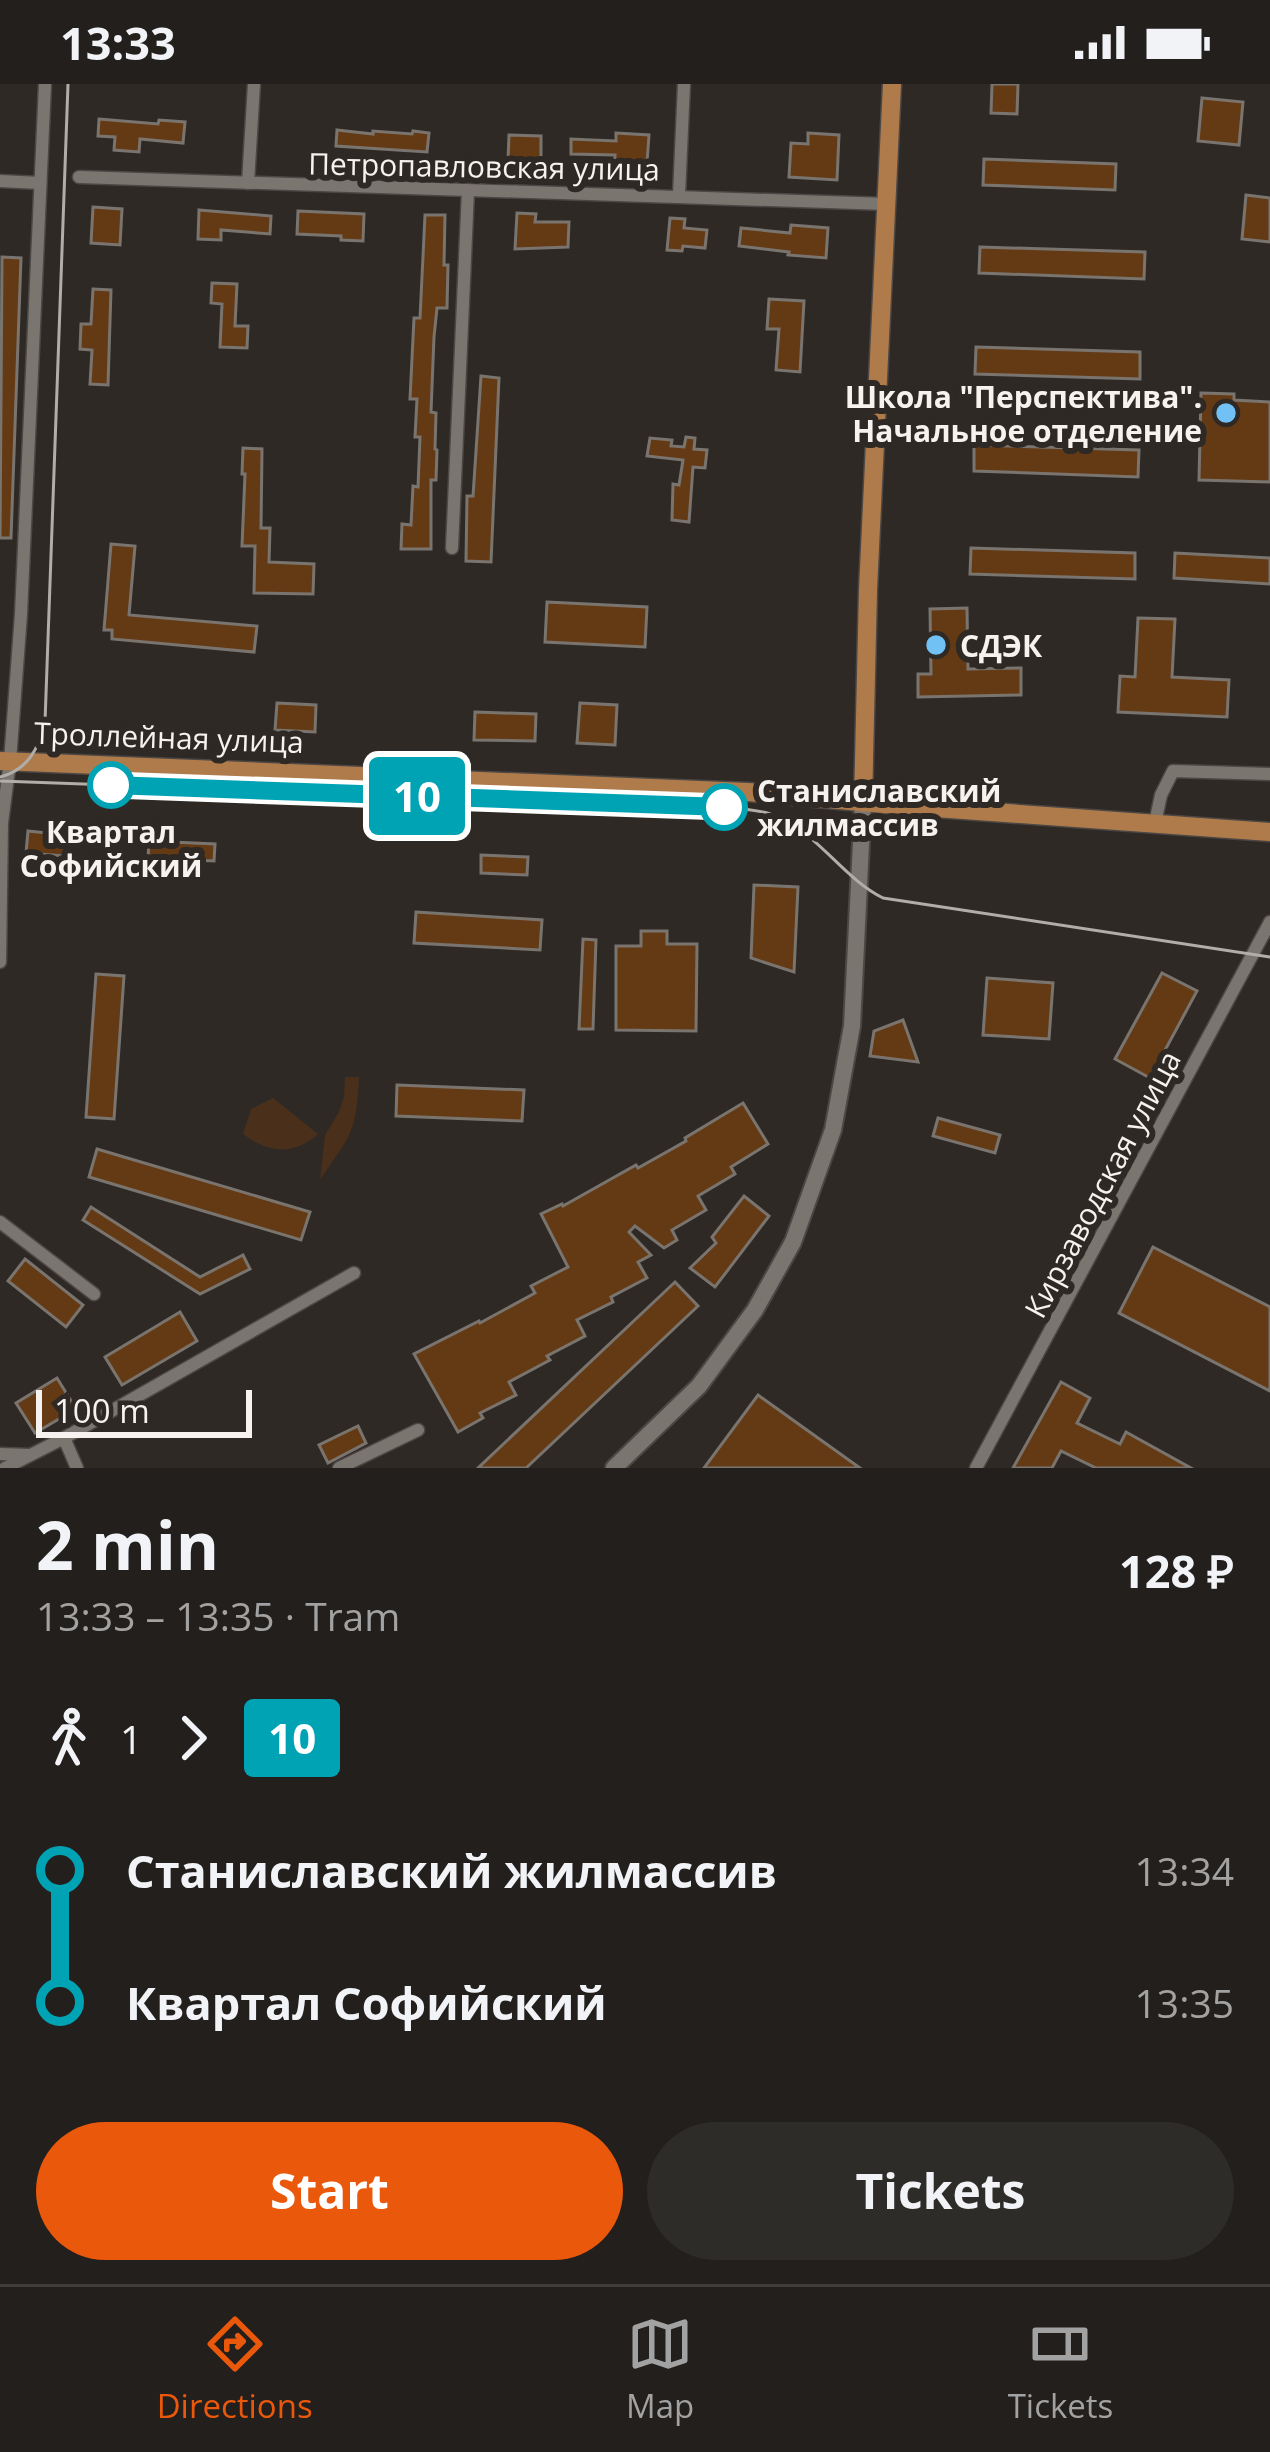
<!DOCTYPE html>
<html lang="en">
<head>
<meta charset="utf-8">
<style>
	body { margin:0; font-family:"Open Sans",sans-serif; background:#2e2c29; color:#f1f3f6; height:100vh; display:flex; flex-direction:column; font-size:45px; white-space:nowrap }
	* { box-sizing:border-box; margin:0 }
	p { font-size:39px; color:#a2a2a3 }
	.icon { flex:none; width:66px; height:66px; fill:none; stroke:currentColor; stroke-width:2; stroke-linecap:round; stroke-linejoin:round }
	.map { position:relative; height:1384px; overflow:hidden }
	.panel { display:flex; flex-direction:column; background:#221f1c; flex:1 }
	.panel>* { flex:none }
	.badge { padding:0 24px; border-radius:9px; font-size:42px; line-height:78px }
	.scale { position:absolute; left:36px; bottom:30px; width:216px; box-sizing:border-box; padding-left:12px; border:6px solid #f6f2ef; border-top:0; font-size:33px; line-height:42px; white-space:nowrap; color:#f6f2ef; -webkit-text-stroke:9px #2e2925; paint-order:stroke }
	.map>.badge { position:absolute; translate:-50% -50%; box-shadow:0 0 0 6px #fff }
	.legs { display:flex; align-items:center; gap:18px; height:132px; padding:0 36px; font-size:39px }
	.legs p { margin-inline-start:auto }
	.headline { display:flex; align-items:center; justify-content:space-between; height:204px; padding:0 36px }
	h1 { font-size:66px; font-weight:700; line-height:90px }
	.cta { display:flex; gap:24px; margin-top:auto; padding:24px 36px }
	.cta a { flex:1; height:138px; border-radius:72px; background:#ea580c; color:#fff; font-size:48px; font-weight:700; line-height:138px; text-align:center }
	.cta a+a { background:#2e2c29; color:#f1f3f6 }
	ul { padding:0 36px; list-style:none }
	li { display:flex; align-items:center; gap:42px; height:132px; font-size:45px }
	li i { display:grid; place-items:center; width:18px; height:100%; margin:0 15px; background:currentColor }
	li i::after { content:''; width:30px; height:30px; margin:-15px; border:9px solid; border-radius:50%; background:#221f1c }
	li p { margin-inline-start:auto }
	li:first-child i { background:linear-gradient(#0000 50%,currentColor 0) }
	li:last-child i { background:linear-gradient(currentColor 50%,#0000 0) }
	.status { display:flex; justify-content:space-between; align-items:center; height:84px; padding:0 60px; background:#221f1c; direction:ltr }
	.status svg { height:33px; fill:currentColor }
	.tabs { display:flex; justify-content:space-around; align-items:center; height:168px; border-top:3px solid #3f3d3b; background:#221f1c; font-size:33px; color:#a2a2a3 }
	.tabs a { display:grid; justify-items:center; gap:6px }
	.tabs .on { color:#ea580c }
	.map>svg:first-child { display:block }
</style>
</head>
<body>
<div class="status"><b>13:33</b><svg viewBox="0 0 49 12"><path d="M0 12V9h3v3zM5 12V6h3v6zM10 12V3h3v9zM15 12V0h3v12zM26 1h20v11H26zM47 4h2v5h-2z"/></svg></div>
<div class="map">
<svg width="1270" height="1384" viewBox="0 0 1270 1384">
	<rect width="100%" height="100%" fill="#2e2925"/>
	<g fill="#4a301a">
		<path d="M345 993H359C356 1051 351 1050 320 1096L325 1051 339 1028 344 1013Z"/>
		<path d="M273 1014 318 1050C294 1072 268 1069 243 1050L251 1025Z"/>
	</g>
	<g fill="#643a15" stroke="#7a746f" stroke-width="3">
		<polygon points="992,0 1018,0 1017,30 991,29"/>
		<polygon points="1202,14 1243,18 1239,61 1198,57"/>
		<polygon points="99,35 158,40 159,36 185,38 183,59 140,55 139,68 114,66 115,53 98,52"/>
		<polygon points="337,46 373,50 373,47 412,50 413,47 429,49 427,68 336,62"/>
		<polygon points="616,49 649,51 646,93 614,91 615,71 571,70 571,55 616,57"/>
		<polygon points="808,49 839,51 837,96 789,93 791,59 808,60"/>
		<polygon points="509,51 541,52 541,76 508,76"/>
		<polygon points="984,75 1116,80 1115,106 983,101"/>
		<polygon points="1246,111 1270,114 1270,158 1242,155"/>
		<polygon points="93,123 122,125 120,161 91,159"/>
		<polygon points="199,126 271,132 270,150 221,146 221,156 198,155"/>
		<polygon points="298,127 364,130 363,157 341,156 341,152 297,150"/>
		<polygon points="517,129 536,130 535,138 569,138 568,163 515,165"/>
		<polygon points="425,131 445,131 444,181 448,181 447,224 437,224 434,253 431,328 436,329 435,365 437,366 436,396 431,396 431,465 401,465 402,440 411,441 413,402 418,403 420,353 415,353 417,315 410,315 414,234 420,234"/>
		<polygon points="670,134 685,135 684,144 707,146 705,164 683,162 682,167 667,166"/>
		<polygon points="791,141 828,144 826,174 788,171 789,168 739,162 741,144 790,149"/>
		<polygon points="980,163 1145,168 1144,195 979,189"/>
		<polygon points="2,173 21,174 11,454 0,454"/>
		<polygon points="212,199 237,200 235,242 248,242 247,264 220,263 222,220 211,219"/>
		<polygon points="93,205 111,206 108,301 90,300 92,266 80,265 81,240 91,240"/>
		<polygon points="769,215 804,217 800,288 776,286 779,245 767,245"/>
		<polygon points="976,263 1140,268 1140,295 975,290"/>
		<polygon points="481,292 499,294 491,478 466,477 467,412 473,412"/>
		<polygon points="1201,309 1234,310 1234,316 1270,318 1270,398 1199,396"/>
		<polygon points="686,353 695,354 694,365 707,366 705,384 693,383 689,438 672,436 673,400 679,401 683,376 647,372 650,354 672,356 671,362 684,363"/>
		<polygon points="974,361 1139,366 1138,393 974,387"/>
		<polygon points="243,364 262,365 261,444 270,444 269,478 314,480 313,510 254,509 255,462 242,462 245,390 242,390"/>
		<polygon points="111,460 135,462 129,531 257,542 254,568 112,555 112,546 104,546"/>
		<polygon points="971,464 1135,469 1135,495 970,490"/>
		<polygon points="1175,469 1270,474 1270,500 1174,494"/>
		<polygon points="547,518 647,523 645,563 545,558"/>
		<polygon points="967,524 968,585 1021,584 1021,611 918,613 918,590 931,590 930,525"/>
		<polygon points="1138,534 1175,535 1172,593 1229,596 1227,633 1118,628 1120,592 1135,593"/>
		<polygon points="277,619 316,621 315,648 275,646"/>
		<polygon points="580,619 617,621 615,661 577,659"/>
		<polygon points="475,628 536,630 535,657 474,656"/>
		<polygon points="28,747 67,751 65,772 26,769"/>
		<polygon points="149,757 215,760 214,777 148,774"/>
		<polygon points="481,771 528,773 527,791 481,789"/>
		<polygon points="754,801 798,803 794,888 751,874"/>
		<polygon points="416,828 542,836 540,866 414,859"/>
		<polygon points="641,847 667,847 667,860 697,860 696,947 616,946 616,862 641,862"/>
		<polygon points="583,855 596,856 593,945 579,945"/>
		<polygon points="1162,889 1197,907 1150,994 1115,975"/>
		<polygon points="96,890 124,892 114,1035 86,1033"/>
		<polygon points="987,894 1053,899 1049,955 983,951"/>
		<polygon points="903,936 918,978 870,972 874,947"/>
		<polygon points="397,1001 524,1006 522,1037 396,1032"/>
		<polygon points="743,1019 768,1060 731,1083 735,1090 698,1112 706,1126 672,1146 677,1156 664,1164 635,1142 629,1148 651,1171 638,1178 647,1194 611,1213 613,1218 577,1236 585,1252 547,1272 550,1276 509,1298 516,1311 480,1329 483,1334 458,1348 414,1270 479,1237 480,1239 535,1209 531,1202 568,1183 541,1130 562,1120 563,1122 636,1081 638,1084 686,1057 685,1054"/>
		<polygon points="938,1034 1000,1051 995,1069 933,1052"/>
		<polygon points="97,1065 310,1128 301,1156 89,1093"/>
		<polygon points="744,1112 769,1132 715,1203 690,1184 716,1159 712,1153"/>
		<polygon points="91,1123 200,1193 243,1171 250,1185 200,1210 83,1136"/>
		<polygon points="1153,1163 1270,1223 1270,1307 1119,1229"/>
		<polygon points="25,1175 83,1221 66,1243 8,1197"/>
		<polygon points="675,1198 698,1222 526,1384 478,1384"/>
		<polygon points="180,1228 197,1257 122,1301 105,1273"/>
		<polygon points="57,1294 76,1325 35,1349 16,1319"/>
		<polygon points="1061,1298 1090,1314 1077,1339 1120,1360 1126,1348 1191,1384 1096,1384 1061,1367 1052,1384 1013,1384"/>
		<polygon points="758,1311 860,1384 704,1384"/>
		<polygon points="358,1342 366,1359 328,1379 319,1361"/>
	</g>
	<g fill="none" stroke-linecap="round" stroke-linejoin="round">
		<defs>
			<g id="street">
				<polyline points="79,93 887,120"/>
				<polyline points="0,97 40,99"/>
				<polyline points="248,99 254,0"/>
				<polyline points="679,111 684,0"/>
				<polyline points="452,464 468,107"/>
				<polyline points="1155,739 1161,711 1173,687 1270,690"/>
				<polyline points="0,878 2,739 10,677 21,530 45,0"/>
				<polyline points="0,1138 94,1210"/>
				<polyline points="64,1354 77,1384"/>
				<polyline points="0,1370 29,1371"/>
				<polyline points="5,1384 64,1354 354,1189"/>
				<polyline points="339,1384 418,1346"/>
				<polyline points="976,1384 1270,838"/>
			</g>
			<polyline id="secondary" points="614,1384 699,1302 755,1226 793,1158 833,1046 852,942 863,719"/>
			<g id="primary">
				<polyline points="0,677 748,708 895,721 1270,748"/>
				<polyline points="863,719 868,506 892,0"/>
			</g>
		</defs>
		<use href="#street" stroke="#4c4744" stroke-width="15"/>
		<use href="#secondary" stroke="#4c4744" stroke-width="20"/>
		<use href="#primary" stroke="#4c4744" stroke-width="21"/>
		<use href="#street" stroke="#7b7570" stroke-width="12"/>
		<use href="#secondary" stroke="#7b7570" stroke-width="16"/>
		<use href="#primary" stroke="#b07b4b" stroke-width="18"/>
		<g stroke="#b1ada9" stroke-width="3">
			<path d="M0 693C28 686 39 664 45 638L68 0"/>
			<path d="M0 697 724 723C739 725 756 725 770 730 817 746 841 793 883 814L1270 873"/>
		</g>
	</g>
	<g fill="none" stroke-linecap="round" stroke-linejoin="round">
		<defs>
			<polyline id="line-1" points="111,701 724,723"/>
		</defs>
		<use href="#line-1" stroke="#fff" stroke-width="27"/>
		<use href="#line-1" stroke="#00a3b4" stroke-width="18"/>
	</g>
	<g fill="#72c1f5" stroke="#2e2925" stroke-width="4.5">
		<circle cx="1226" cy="329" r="12"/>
		<circle cx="936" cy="561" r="12"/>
	</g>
	<g fill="#fff" stroke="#00a3b4" stroke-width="6">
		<circle cx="111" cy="701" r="21"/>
		<circle cx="724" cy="723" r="21"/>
	</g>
	<g text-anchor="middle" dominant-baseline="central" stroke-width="12" stroke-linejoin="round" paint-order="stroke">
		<g font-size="30" fill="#f6f2ef" stroke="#2e2925">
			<text transform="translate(484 82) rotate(1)">Петропавловская улица</text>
			<text transform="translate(169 653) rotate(2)">Троллейная улица</text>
			<text transform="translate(1102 1100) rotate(-62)">Кирзаводская улица</text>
		</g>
		<g font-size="30" font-weight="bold" fill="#f6f2ef" stroke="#2e2925" text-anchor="end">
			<text x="1202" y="312">Школа "Перспектива".<tspan x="1202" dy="34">Начальное отделение</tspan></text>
			<text x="960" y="561" text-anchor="start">СДЭК</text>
		</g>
		<g font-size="30" font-weight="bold" fill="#f6f2ef" stroke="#2e2925" text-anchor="start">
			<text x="757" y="706">Станиславский<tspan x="757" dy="34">жилмассив</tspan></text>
			<text x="111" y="747" text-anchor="middle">Квартал<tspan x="111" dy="34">Софийский</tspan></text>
		</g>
	</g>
</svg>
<div class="scale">100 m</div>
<b class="badge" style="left:417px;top:712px;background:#00a3b4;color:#fff">10</b>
</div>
<section class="panel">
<div class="headline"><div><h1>2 min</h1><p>13:33 – 13:35 · Tram</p></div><b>128 ₽</b></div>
<div class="legs"><svg class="icon" aria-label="walk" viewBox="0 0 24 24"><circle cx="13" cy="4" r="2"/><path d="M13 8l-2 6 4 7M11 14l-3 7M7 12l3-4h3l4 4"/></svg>1<svg class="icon" aria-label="forward" viewBox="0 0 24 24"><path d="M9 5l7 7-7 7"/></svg><b class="badge" style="background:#00a3b4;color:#fff">10</b></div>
<ul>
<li><i style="color:#00a3b4"></i><b>Станиславский жилмассив</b><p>13:34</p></li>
<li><i style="color:#00a3b4"></i><b>Квартал Софийский</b><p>13:35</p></li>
</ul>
<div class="cta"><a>Start</a><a>Tickets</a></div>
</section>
<nav class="tabs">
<a class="on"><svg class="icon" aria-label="directions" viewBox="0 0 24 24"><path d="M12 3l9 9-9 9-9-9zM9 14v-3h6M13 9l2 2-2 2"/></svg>Directions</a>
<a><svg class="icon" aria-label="map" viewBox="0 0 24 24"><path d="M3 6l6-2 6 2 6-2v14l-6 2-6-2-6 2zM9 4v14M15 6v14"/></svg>Map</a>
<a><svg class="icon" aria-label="tickets" viewBox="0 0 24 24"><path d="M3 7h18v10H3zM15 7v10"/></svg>Tickets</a>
</nav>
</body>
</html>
